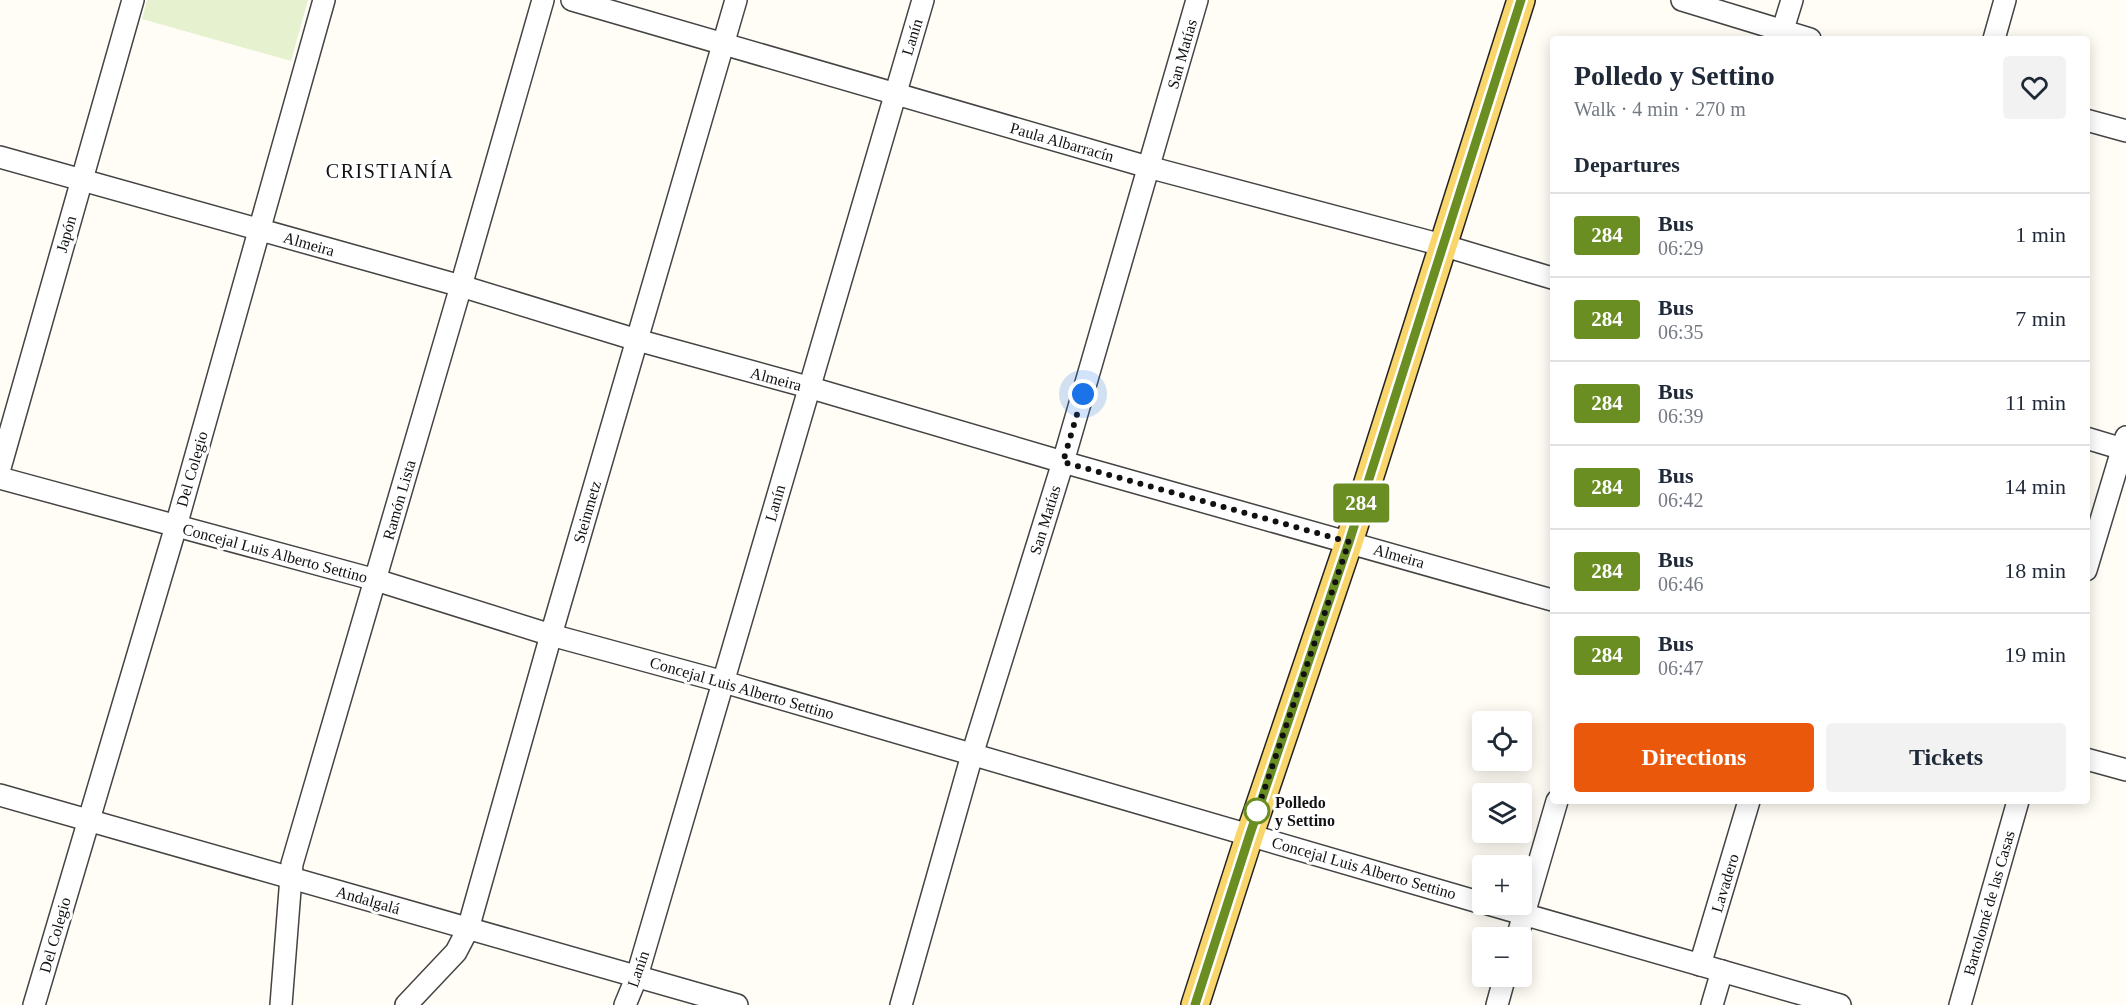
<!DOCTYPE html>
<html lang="en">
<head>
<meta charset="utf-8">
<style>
	body { margin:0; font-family:"Times New Roman",serif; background:#f2f2f3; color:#1f2937; height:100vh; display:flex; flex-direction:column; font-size:22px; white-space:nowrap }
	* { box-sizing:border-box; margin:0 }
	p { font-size:20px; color:#747a83 }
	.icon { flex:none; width:33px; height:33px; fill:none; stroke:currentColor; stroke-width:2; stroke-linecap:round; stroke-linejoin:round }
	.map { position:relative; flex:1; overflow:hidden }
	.side { position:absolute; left:1550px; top:36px; width:540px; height:768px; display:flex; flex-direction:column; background:#fff; border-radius:6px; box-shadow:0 3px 15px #0003 }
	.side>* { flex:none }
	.badge { padding:0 12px; border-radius:4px; font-size:21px; line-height:39px }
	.fabs { position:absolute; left:1472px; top:711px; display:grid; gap:12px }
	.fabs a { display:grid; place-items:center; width:60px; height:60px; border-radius:6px; background:#fff; box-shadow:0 3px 15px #0003; font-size:30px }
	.you { position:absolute; width:30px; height:30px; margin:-15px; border:4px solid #fff; border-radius:50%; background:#1a73e8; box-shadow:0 0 0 9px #1a73e833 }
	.map>.badge { position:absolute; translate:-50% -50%; box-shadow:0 0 0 3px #fff }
	h2 { padding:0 24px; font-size:22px; line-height:54px }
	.round { display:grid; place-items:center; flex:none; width:63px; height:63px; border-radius:6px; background:#f2f2f3 }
	.overview { display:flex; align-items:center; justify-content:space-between; height:102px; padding:0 24px }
	h1 { font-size:28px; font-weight:700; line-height:45px }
	.action { display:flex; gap:12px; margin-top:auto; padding:12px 24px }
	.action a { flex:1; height:69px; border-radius:6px; background:#ea580c; color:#fff; font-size:24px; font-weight:700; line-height:69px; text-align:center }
	.action a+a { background:#f2f2f3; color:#1f2937 }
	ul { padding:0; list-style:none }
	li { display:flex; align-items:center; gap:18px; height:84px; padding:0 24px; border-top:2px solid #e0e1e3 }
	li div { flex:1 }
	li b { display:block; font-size:22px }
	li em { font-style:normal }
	li .badge { min-width:66px; font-weight:700; text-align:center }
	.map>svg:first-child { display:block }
</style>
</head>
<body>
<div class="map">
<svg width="2126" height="1005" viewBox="0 0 2126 1005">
	<rect width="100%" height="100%" fill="#fffdf5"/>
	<polygon fill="#e6f2cf" points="147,0 308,0 291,61 142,19"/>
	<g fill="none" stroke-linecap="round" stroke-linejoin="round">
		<defs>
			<g id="minor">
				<polyline points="572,0 1148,167 1442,245 1552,278"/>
				<polyline points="1682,0 1810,39"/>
				<polyline points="1780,39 1792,0"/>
				<polyline points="1994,39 2005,0"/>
				<polyline points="2086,120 2126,131"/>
				<polyline points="0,157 461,286 637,340 808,387 1063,462 1552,600"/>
				<polyline points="2086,438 2126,450"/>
				<polyline points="0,468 133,0"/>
				<polyline points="0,478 376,580 551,635 724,682 1482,903"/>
				<polyline points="2086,570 2126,437"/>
				<polyline points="2086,759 2126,770"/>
				<polyline points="0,795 737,1005"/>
				<polyline points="1488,904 1840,1005"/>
				<polyline points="1517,938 1557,801"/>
				<polyline points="1700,965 1749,801"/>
				<polyline points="34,1005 176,526 324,0"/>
				<polyline points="281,1005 292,864 461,286 543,0"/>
				<polyline points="406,1005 456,952 468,929 551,635 736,0"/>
				<polyline points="625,1005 637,976 923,0"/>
				<polyline points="901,1005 972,755 1063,462 1197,0"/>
				<polyline points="1497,1005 1505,976"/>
				<polyline points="1712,1005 1722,971"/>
				<polyline points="1960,1005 2018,801"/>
			</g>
			<polyline id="major" points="1195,1005 1250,834 1349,542 1521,0"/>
		</defs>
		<use href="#minor" stroke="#444" stroke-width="24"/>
		<use href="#major" stroke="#222" stroke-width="30"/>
		<use href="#minor" stroke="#fff" stroke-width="21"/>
		<use href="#major" stroke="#f9d66b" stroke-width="27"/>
	</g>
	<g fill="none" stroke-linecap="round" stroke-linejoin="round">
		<defs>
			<polyline id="line" points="1195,1005 1250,834 1349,542 1521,0"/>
		</defs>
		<use href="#line" stroke="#fff" stroke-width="14"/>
		<use href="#line" stroke="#6b8e23" stroke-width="9"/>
		<polyline stroke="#111" stroke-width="6" stroke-dasharray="0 10.8" points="1083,394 1063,462 1349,542 1257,811"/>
	</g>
	<circle fill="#fff" stroke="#6b8e23" stroke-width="3" cx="1257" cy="811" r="12"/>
	<g text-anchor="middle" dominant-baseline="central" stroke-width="6" stroke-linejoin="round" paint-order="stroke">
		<g font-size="16" fill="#111" stroke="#fff">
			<text transform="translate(912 37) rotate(-73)">Lanín</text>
			<text transform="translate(1182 54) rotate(-74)">San Matías</text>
			<text transform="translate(1062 142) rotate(16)">Paula Albarracín</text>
			<text transform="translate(66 234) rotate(-74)">Japón</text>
			<text transform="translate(309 244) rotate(16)">Almeira</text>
			<text transform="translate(776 379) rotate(15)">Almeira</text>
			<text transform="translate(192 469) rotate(-74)">Del Colegio</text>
			<text transform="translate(399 500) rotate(-74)">Ramón Lista</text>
			<text transform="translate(775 503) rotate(-74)">Lanín</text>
			<text transform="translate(587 512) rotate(-74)">Steinmetz</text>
			<text transform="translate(1045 520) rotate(-73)">San Matías</text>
			<text transform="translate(275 553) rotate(15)">Concejal Luis Alberto Settino</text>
			<text transform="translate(1399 556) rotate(16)">Almeira</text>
			<text transform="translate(742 688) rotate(16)">Concejal Luis Alberto Settino</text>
			<text transform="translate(1364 868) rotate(16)">Concejal Luis Alberto Settino</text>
			<text transform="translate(1725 883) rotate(-73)">Lavadero</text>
			<text transform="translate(368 900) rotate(16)">Andalgalá</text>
			<text transform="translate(1989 903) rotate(-74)">Bartolomé de las Casas</text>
			<text transform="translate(55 935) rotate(-74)">Del Colegio</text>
			<text transform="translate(638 969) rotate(-71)">Lanín</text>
		</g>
		<g font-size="16" font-weight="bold" fill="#111" stroke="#fff" text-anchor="start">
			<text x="1275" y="802">Polledo<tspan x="1275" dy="18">y Settino</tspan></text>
		</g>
		<g font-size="20" letter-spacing="1.5" fill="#111" stroke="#fff">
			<text x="390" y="171">CRISTIANÍA</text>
		</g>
	</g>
</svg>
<div class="fabs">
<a><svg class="icon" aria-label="locate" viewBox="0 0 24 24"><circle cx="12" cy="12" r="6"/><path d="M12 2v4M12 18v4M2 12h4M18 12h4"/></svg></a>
<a><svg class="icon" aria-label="layers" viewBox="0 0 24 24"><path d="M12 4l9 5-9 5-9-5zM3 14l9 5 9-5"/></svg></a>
<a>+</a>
<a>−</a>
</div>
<div class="you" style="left:1083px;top:394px"></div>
<b class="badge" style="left:1361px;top:503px;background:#6b8e23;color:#fff">284</b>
<section class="side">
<div class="overview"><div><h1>Polledo y Settino</h1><p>Walk · 4 min · 270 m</p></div><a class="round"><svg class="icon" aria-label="heart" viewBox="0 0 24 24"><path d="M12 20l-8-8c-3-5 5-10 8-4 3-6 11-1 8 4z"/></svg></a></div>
<h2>Departures</h2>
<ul>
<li><span class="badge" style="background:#6b8e23;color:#fff">284</span><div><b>Bus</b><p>06:29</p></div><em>1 min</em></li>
<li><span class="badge" style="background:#6b8e23;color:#fff">284</span><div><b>Bus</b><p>06:35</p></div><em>7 min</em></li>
<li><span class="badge" style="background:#6b8e23;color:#fff">284</span><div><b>Bus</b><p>06:39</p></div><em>11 min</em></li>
<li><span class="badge" style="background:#6b8e23;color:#fff">284</span><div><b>Bus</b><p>06:42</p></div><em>14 min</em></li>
<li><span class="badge" style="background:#6b8e23;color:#fff">284</span><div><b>Bus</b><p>06:46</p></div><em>18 min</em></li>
<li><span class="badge" style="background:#6b8e23;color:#fff">284</span><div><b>Bus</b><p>06:47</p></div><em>19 min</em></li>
</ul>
<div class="action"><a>Directions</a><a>Tickets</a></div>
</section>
</div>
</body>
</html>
